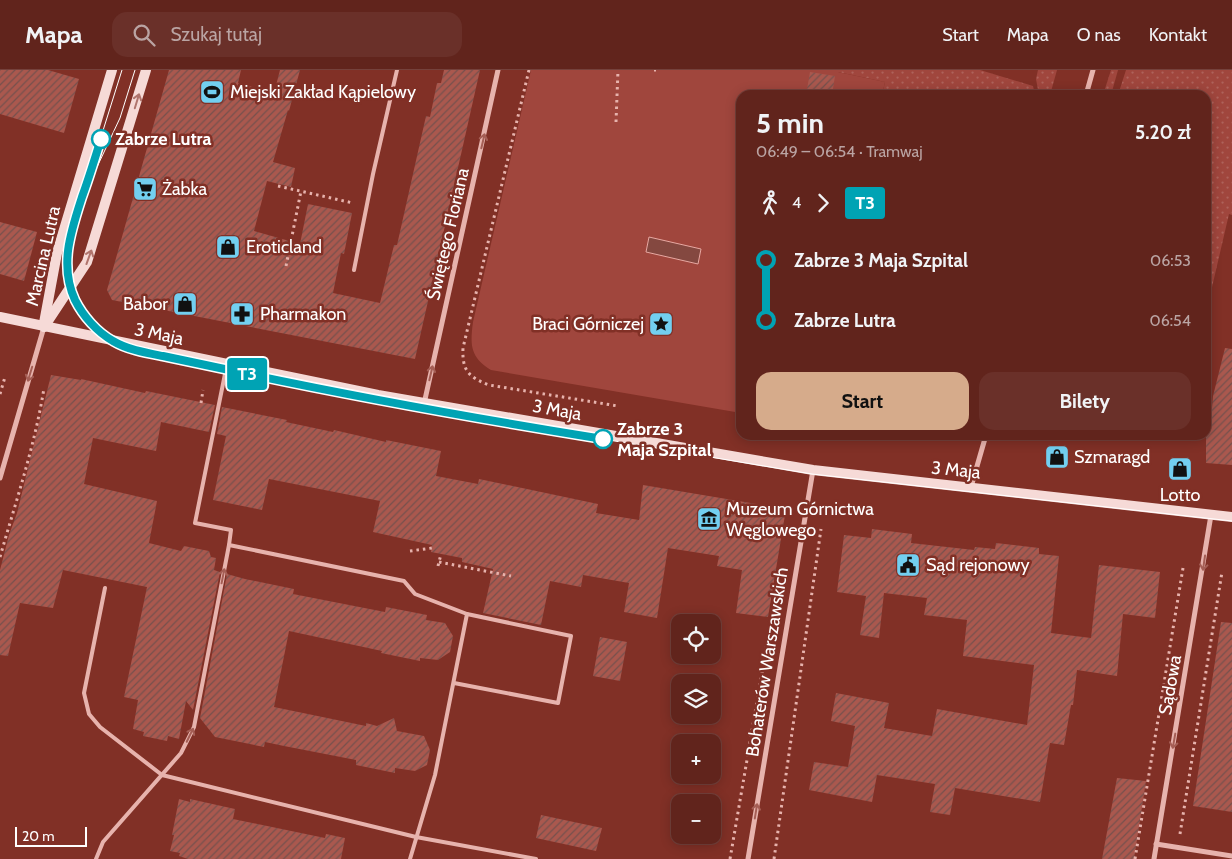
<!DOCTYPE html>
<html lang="pl">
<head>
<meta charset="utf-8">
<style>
	body { margin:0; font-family:Cabin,sans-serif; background:#6a3029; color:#f1f3f6; height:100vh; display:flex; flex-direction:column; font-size:19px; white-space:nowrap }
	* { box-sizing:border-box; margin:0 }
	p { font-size:16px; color:#baa4a3 }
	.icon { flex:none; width:28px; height:28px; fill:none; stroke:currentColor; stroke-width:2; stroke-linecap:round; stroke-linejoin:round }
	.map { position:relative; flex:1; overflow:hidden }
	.drawer { position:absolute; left:736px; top:20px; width:475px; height:350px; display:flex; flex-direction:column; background:#61241c; border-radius:15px; box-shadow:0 2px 12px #0003,0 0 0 1px #75413b }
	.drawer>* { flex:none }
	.badge { padding:0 10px; border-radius:4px; font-size:18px; line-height:32px }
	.tools { position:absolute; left:671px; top:544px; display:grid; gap:10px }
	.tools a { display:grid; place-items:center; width:50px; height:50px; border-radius:10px; background:#61241c; box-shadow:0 2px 12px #0003,0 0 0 1px #75413b; font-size:25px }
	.scale { position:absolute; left:15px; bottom:12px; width:72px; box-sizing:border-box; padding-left:5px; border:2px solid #fff; border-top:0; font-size:14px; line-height:18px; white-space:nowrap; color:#fff; -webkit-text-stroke:4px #813026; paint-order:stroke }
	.map>.badge { position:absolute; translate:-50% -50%; box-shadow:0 0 0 2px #fff }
	.legs { display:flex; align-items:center; gap:8px; height:55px; padding:0 20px; font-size:16px }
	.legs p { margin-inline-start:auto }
	.summary { display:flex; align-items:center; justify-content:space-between; height:85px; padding:0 20px }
	h1 { font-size:28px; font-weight:800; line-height:38px }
	.cta { display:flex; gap:10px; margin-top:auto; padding:10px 20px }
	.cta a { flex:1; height:58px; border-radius:15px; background:#d6ab8b; color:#111; font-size:20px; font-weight:800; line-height:58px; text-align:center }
	.cta a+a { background:#6a3029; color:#f1f3f6 }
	ul { padding:0 20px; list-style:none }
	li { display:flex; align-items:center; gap:18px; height:60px; font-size:19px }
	li i { display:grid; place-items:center; width:8px; height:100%; margin:0 6px; background:currentColor }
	li i::after { content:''; width:12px; height:12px; margin:-6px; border:4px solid; border-radius:50%; background:#61241c }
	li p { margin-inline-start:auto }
	li:first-child i { background:linear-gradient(#0000 50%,currentColor 0) }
	li:last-child i { background:linear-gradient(currentColor 50%,#0000 0) }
	header { display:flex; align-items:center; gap:30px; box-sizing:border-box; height:70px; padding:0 25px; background:#61241c; border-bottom:1px solid #75413b }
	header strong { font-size:24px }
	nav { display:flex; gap:28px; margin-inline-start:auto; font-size:18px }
	.search { width:350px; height:45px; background:#6a3029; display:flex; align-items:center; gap:12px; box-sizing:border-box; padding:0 18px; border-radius:15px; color:#baa4a3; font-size:19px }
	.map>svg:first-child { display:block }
</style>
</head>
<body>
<header>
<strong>Mapa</strong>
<div class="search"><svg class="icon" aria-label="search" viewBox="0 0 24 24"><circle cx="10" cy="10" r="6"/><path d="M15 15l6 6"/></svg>Szukaj tutaj</div>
<nav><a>Start</a><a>Mapa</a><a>O nas</a><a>Kontakt</a></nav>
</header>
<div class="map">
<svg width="1232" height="789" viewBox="0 0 1232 789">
	<defs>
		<pattern id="grass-dots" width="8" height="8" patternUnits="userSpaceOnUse" patternTransform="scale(1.25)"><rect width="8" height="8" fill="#a0463d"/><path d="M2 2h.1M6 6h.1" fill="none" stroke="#ae625a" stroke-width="1.8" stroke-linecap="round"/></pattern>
		<pattern id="building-hatch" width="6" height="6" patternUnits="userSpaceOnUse" patternTransform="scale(1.25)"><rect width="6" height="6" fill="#aa584e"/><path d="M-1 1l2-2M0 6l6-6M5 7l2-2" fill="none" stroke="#76514d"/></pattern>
	</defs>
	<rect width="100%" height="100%" fill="#813026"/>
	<g fill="url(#grass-dots)">
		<polygon points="838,0 980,0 1033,16 1035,25 882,25 885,12 838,2"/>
		<polygon points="1038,0 1057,0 1050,25 1039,25 1036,9"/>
		<polygon points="1111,0 1118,0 1111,25 1103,25"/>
		<polygon points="1126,0 1232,0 1232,145 1229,144 1206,243 1206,25 1118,25"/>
	</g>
	<path fill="#a0463d" d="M531 0H838V2L885 12 882 25H741V343L491 300C470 287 470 275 473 252Z"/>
	<polygon fill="#844840" stroke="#e7a8a2" points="649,167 701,179 698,194 646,182"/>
	<g fill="url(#building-hatch)">
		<polygon points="0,0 48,0 79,9 64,63 0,44"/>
		<polygon points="169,0 241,0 238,13 274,23 280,0 300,0 289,41 288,40 273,92 295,98 291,117 267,111 254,161 300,174 308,134 352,143 344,184 341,183 333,223 380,233 394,175 397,175 426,46 430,47 437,13 441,13 444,0 480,0 415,289 112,230 107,220"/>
		<polygon points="810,2 835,6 832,25 806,25"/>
		<polygon points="0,152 37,162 24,211 0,204"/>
		<polygon points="1225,278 1232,279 1232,395 1206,393 1206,351 1211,351 1213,326"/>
		<polygon points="51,305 81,310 81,309 145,323 146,321 215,335 209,362 161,352 156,381 93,368 84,414 157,431 149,473 181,481 184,476 209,481 211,487 216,488 214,500 220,502 193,640 186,631 179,669 168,666 167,671 143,666 144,662 133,659 138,630 124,627 147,517 63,500 53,538 20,533 8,586 0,585 0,500 9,465 17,443"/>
		<polygon points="222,337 287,350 286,352 333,362 334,360 386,372 386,370 441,381 436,406 478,414 479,409 598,434 596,443 639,450 643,415 786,439 768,547 736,543 742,500 717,496 719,486 668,478 657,548 624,542 629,513 583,505 581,517 550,511 541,555 483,543 493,499 462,492 462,488 431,482 432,475 373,462 380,431 269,409 262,440 213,430 226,366 217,364"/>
		<polygon points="872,459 912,464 911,473 974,480 975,477 995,479 996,473 1039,478 1039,484 1059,486 1051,563 1091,568 1099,495 1160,502 1155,548 1123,544 1117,606 1077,600 1073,635 1071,635 1064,675 1050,673 1040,732 955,718 950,745 930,742 935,714 877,705 872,732 809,720 814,692 848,697 855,656 831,651 836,623 889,633 884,658 932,666 937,639 1027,655 1034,595 963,586 967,550 924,545 927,528 884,523 879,568 860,565 866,526 837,522 844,465 871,468"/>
		<polygon points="227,504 245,509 294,519 293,524 385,542 386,537 427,545 426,550 445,553 453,566 450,582 438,590 420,588 420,591 381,583 382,581 289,561 274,637 366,656 366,653 377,656 394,648 397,661 424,666 430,680 427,695 415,701 395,698 395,703 356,695 356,690 284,676 265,672 264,677 215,667 200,648"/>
		<polygon points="1221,552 1232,553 1232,742 1193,736"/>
		<polygon points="600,567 627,572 620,611 593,606"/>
		<polygon points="1117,708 1146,711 1134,789 1102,789"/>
		<polygon points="179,729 190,732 190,729 235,739 233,749 325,768 326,764 345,768 341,789 188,789 179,786 180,783 170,781 174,765 172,765"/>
		<polygon points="541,745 602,758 596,781 536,768"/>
	</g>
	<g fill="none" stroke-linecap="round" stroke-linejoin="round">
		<g stroke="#e7b3ad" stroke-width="3" stroke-dasharray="2.5 4" stroke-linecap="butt">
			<path d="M529 0 463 278C462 300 468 307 489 315L618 336"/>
			<polyline points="654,0 656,0"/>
			<polyline points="616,52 618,0"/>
			<polyline points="278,116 353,133"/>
			<polyline points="286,196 301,121"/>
			<polyline points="0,324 5,307"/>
			<polyline points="201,333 203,320"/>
			<polyline points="410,481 432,478"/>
			<path d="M0 487C16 431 35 375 44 318"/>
			<polyline points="439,492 511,506"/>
			<polyline points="438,496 441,484"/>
			<polyline points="1180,764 1222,502"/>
			<polyline points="730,789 772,544"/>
			<polyline points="774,789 821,459"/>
			<polyline points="1135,789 1183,498"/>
		</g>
		<g stroke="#e7b3ad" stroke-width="4">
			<polyline points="354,200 373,104 397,0"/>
			<polyline points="227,294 195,453 231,460 229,475 404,511 415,524 467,544 435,705 410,789"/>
			<polyline points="105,518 84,623 89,644 100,657 162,705 416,767 536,789"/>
			<polyline points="454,613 558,633 571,566 467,544"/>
			<polyline points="96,789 103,772 181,683 194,657 229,475"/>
		</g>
		<g stroke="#e7b3ad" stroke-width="5">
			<polyline points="1086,25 1093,0"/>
			<polyline points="424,334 498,0"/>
			<polyline points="0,408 44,257"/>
			<polyline points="971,417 986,365"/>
			<polyline points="1156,774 1232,786"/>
			<polyline points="748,789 813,400"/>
			<polyline points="1154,789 1211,445"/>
		</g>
		<g stroke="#f6dad7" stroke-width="10">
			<polyline points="0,247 378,325 813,400 1232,447"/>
			<polyline points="44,253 57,183 112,0"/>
			<polyline points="44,257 87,192 146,0"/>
		</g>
		<g stroke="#fff" stroke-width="1">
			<path d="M122 0 74 153C70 168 66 183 67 198 69 228 87 256 112 271 124 278 139 281 152 284L423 339 812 404 1232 451"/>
			<polyline points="97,97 120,48 135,0"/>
		</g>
	</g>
	<defs><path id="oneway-shaft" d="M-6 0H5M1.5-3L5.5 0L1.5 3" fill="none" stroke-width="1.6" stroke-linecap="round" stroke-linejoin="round" transform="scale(1.25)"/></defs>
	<g stroke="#b0746d">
		<use href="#oneway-shaft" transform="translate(137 31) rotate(-73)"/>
		<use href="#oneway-shaft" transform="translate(89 187) rotate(-70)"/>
	</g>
	<g stroke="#a55e55">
		<use href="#oneway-shaft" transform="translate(483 71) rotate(-77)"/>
		<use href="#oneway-shaft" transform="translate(431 303) rotate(-77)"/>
		<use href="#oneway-shaft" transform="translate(30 304) rotate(107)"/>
		<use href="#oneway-shaft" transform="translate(1204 493) rotate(98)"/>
		<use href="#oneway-shaft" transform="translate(223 506) rotate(-79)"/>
		<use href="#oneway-shaft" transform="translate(190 665) rotate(-64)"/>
		<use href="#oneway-shaft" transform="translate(1174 671) rotate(100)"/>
		<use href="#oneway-shaft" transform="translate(756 741) rotate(-81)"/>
	</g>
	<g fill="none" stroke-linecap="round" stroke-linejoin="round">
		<defs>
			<path id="line-1" d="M101 69C95 88 89 108 82 127 71 161 59 195 75 230 83 246 97 262 113 271 128 280 147 283 163 286 187 291 210 296 234 301 356 327 479 349 603 369"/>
		</defs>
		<use href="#line-1" stroke="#fff" stroke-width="11"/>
		<use href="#line-1" stroke="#00a3b4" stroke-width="8"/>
	</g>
	<defs>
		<symbol id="stadium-square" viewBox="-11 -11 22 22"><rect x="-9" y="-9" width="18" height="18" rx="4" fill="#72cff0" stroke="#813026"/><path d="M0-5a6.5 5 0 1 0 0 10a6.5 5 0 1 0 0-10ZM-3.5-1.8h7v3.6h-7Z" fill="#111"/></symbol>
		<symbol id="supermarket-square" viewBox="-11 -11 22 22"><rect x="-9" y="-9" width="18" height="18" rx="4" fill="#72cff0" stroke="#813026"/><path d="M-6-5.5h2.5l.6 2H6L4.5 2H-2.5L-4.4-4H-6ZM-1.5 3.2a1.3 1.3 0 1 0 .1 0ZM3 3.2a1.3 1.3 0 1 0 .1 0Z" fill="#111"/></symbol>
		<symbol id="shop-square" viewBox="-11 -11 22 22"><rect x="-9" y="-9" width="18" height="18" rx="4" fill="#72cff0" stroke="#813026"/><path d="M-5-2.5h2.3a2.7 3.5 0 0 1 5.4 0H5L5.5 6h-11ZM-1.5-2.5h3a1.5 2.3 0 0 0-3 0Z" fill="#111"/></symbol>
		<symbol id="pharmacy-square" viewBox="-11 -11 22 22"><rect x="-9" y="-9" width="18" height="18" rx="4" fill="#72cff0" stroke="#813026"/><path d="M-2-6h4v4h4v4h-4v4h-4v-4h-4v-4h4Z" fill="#111"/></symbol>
		<symbol id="sight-square" viewBox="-11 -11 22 22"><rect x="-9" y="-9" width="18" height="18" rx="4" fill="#72cff0" stroke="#813026"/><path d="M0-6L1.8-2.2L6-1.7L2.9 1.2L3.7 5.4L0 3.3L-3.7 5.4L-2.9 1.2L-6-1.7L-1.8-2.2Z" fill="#111"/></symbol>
		<symbol id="museum-square" viewBox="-11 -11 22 22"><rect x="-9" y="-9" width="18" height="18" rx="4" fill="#72cff0" stroke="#813026"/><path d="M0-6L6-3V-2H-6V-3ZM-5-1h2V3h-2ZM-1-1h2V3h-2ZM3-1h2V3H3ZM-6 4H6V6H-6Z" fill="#111"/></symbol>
		<symbol id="civic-square" viewBox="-11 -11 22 22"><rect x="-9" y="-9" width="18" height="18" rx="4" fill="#72cff0" stroke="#813026"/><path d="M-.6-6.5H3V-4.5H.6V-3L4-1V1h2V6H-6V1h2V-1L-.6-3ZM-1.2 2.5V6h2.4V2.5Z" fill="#111"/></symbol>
	</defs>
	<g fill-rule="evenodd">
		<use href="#stadium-square" x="198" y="8" width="28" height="28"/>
		<use href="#supermarket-square" x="131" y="105" width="28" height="28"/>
		<use href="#shop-square" x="214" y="163" width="28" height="28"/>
		<use href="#shop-square" x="171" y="220" width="28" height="28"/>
		<use href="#pharmacy-square" x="228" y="230" width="28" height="28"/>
		<use href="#sight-square" x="647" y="240" width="28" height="28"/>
		<use href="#shop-square" x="1043" y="373" width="28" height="28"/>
		<use href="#shop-square" x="1166" y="385" width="28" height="28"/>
		<use href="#museum-square" x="695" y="435" width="28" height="28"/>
		<use href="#civic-square" x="894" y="481" width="28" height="28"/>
	</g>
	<g fill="#fff" stroke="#00a3b4" stroke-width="2.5">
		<circle cx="101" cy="69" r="9"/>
		<circle cx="603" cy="369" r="9"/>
	</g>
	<g text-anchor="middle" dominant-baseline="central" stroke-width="5" stroke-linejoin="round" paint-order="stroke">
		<g font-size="18" fill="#fff" stroke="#813026" text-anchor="start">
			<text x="230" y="22">Miejski Zakład Kąpielowy</text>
			<text x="162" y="119">Żabka</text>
			<text x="246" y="177">Eroticland</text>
			<text x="168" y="234" text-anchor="end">Babor</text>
			<text x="260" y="244">Pharmakon</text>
			<text x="644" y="254" text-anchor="end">Braci Górniczej</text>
			<text x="1074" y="387">Szmaragd</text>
			<text x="1180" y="425" text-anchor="middle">Lotto</text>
			<text x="726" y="439">Muzeum Górnictwa<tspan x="726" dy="21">Węglowego</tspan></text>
			<text x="926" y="495">Sąd rejonowy</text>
		</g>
		<g font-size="18" font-weight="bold" fill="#fff" stroke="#813026" text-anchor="start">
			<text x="115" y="69">Zabrze Lutra</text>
			<text x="617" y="359">Zabrze 3<tspan x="617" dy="21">Maja Szpital</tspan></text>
		</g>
		<g font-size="18" fill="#fff" stroke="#813026">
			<text transform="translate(448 164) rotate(-77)">Świętego Floriana</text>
			<text transform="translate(43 186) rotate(-77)">Marcina Lutra</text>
			<text transform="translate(159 264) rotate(12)">3 Maja</text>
			<text transform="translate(557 340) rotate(10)">3 Maja</text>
			<text transform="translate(956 400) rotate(6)">3 Maja</text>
			<text transform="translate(767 592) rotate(-81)">Bohaterów Warszawskich</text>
			<text transform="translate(1170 615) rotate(-80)">Sądowa</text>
		</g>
	</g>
</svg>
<div class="tools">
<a><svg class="icon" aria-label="locate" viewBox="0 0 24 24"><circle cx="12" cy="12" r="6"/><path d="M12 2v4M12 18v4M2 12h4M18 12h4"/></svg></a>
<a><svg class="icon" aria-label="layers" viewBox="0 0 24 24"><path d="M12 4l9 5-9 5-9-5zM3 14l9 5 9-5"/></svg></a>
<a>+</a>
<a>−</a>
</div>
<div class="scale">20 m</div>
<b class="badge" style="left:247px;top:304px;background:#00a3b4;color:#fff">T3</b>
<section class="drawer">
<div class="summary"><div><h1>5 min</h1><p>06:49 – 06:54 · Tramwaj</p></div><b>5.20 zł</b></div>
<div class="legs"><svg class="icon" aria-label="walk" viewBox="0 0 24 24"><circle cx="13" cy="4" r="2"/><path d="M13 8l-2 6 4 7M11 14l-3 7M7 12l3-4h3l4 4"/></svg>4<svg class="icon" aria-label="forward" viewBox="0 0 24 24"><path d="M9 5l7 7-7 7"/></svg><b class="badge" style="background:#00a3b4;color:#fff">T3</b></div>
<ul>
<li><i style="color:#00a3b4"></i><b>Zabrze 3 Maja Szpital</b><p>06:53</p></li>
<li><i style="color:#00a3b4"></i><b>Zabrze Lutra</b><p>06:54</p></li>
</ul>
<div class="cta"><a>Start</a><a>Bilety</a></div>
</section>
</div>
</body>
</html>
